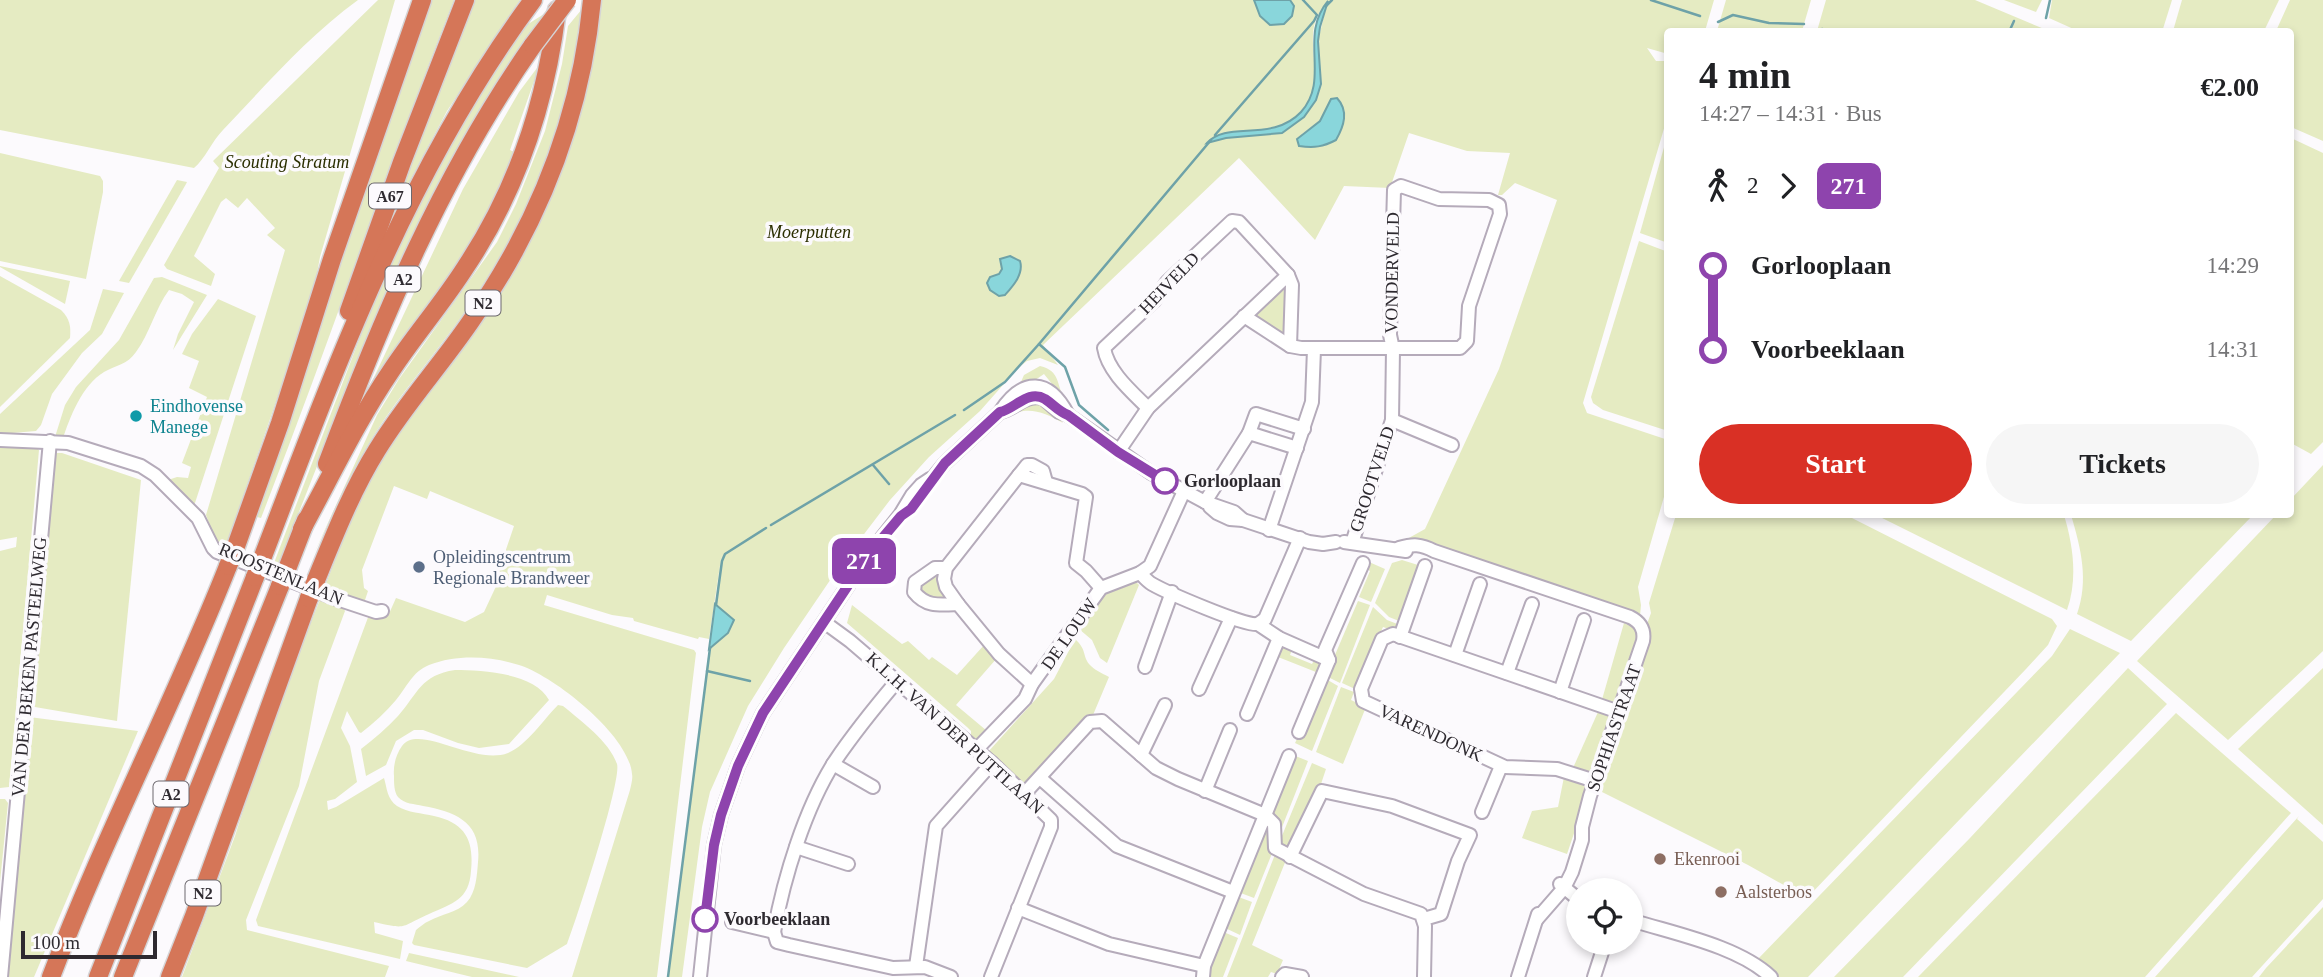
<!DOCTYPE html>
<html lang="en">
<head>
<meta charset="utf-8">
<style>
	body { margin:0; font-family:Georgia,serif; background:#f6f6f6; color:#202124; height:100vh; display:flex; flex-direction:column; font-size:26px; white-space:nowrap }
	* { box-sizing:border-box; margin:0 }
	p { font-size:23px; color:#757577 }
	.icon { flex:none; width:38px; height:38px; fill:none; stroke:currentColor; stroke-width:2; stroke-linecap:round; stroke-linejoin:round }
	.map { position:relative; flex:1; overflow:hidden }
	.side { position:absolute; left:1664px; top:28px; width:630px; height:490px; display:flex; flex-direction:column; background:#fff; border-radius:7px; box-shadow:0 4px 10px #0003 }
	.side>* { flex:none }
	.badge { padding:0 14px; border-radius:10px; font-size:24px; line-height:46px }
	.controls { position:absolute; left:1566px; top:878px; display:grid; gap:14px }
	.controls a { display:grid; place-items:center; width:77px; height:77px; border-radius:50%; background:#fff; box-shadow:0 4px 10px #0003; font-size:35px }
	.scale { position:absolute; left:21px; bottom:18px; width:136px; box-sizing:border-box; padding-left:7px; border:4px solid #2e2a30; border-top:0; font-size:19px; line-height:24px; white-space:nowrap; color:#2e2a30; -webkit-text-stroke:5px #fcfafd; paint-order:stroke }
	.map>.badge { position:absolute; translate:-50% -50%; box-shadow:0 0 0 4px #fff }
	.legs { display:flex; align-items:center; gap:10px; height:77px; padding:0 35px; font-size:23px }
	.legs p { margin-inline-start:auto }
	.overview { display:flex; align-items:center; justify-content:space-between; height:119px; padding:0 35px }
	h1 { font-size:38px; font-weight:600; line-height:52px }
	.action { display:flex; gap:14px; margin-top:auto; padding:14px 35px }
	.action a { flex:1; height:80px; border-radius:42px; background:#d93025; color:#fff; font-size:28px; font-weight:600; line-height:80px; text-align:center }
	.action a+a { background:#f6f6f6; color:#202124 }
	ul { padding:0 35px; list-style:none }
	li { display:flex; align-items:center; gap:24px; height:84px; font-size:26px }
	li i { display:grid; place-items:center; width:10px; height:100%; margin:0 9px; background:currentColor }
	li i::after { content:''; width:18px; height:18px; margin:-9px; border:5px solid; border-radius:50%; background:#fff }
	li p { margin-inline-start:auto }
	li:first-child i { background:linear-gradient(#0000 50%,currentColor 0) }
	li:last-child i { background:linear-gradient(currentColor 50%,#0000 0) }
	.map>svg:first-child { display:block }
</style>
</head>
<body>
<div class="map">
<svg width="2323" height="977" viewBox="0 0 2323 977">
	<rect width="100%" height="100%" fill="#fcfafd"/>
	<g fill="#e5ebc2" fill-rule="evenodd">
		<path d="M0 0H358C307 37 266 85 223 130 212 141 205 159 194 168L0 130Z"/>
		<polygon points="378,0 395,0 320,257 313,295 224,552 216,543 206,515 285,250 267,235 275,228 247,198 238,208 226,198 221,202 194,256 215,274 211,286 167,269 164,265 219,168 213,161"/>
		<path d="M430 0H454C386 172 328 347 261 518L253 516Z"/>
		<polygon points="474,0 520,0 447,111 386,226"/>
		<path d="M601 0H1714L1705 31 1668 32V54L1647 48 1656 61H1668V115L1583 403 1587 413 1668 440V483L1638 587 1641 605 1640 616 1407 539 1425 529 1499 369 1557 200 1515 183 1502 195H1498L1510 153 1467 151 1409 133 1390 188 1344 186 1315 240 1239 158 1043 345 1058 365 1040 358 1027 361 1018 368 980 411 929 457 890 500 839 567 784 648 748 706 710 792 702 827 682 977H668L709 649 728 633 734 620 715 604 722 552 709 639 699 637 698 639 634 621 633 618 612 615 547 595 544 605 694 650 696 653 657 977H572L630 790C631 785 633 779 632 774 629 735 554 676 519 665 491 656 457 654 429 665 412 672 407 687 396 700 386 712 374 723 361 733L359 732 347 711 341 728 350 746 357 782 335 799 327 801 328 810 336 807 384 778C387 788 387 799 397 806 408 813 422 813 434 816 466 823 474 841 471 871 469 900 453 903 429 914 399 927 409 930 374 922L375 933 403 941 400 959 258 926 256 920 370 612 388 616 396 598 465 622 484 612 499 580 496 579 514 526 430 491 427 499 394 486 362 570 364 588 368 591 364 603 324 589 352 515 384 454 405 420 514 270 545 212 553 182 573 137 584 100 595 49ZM1327 3 1318 41 1321 85 1304 117 1282 133 1226 138 1208 142C1224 138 1270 132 1282 126 1345 91 1290 38 1327 3ZM1331 99 1325 146 1302 134 1320 121Z"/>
		<polygon points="1726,0 1811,0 1802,31 1717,31"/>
		<polygon points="1826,0 1975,0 2049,31 2027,31 2018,28 2012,32 1817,31"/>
		<polygon points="2004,0 2042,0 2036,12"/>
		<polygon points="2052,0 2172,0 2162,32 2078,31 2049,18"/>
		<polygon points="2182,0 2279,0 2264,31 2173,31"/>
		<polygon points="2290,0 2323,0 2323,141 2291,127 2291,32 2276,31"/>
		<path d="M582 9C578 37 574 65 568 93 549 170 511 245 466 310 441 346 412 380 386 417 356 460 335 510 312 558L377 415 399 379 497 242 516 204 545 131 562 64 568 26Z"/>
		<polygon points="544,14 471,127 344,398 278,565 274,563 383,277 431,172 517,31"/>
		<polygon points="540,64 510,150 516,153 483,229 359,409 463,189 519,92"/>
		<polygon points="1668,133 1668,243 1640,233"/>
		<polygon points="2291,138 2323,153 2323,442 2311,454 2291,443"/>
		<polygon points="0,153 100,176 103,181 103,192 86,279 0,261"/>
		<polygon points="177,180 187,182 186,184 129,283 119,281"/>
		<polygon points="1639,241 1668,252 1668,431 1603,410 1593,403 1591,397"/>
		<polygon points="0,266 70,281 65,304 0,267"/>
		<path d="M0 276 61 310C70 319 71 326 70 338L0 407Z"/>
		<path d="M162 277 207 295 173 350 178 334 194 302 182 294 169 290C155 309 150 333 136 352 127 365 116 365 104 372 82 385 70 417 62 441L55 437 65 405 76 387 119 340 154 278Z"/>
		<polygon points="1287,283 1285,336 1254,315"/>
		<polygon points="103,289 124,293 102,334 82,353 52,394 41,425 36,431 0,434 0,414 90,330"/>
		<polygon points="218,299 256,316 194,506 168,480 177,477 188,478 191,467 182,463 207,397 189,388 199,361 182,354 192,334"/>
		<path d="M1040 366C1061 371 1056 385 1065 400L1044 374 1016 393 1024 375Z"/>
		<path d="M1037 402 1051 409 1063 423C1044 412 1027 405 1007 417L1017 408Z"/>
		<polygon points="0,446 36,447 39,450 9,787 0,788 0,551 16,547 17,537 0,540"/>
		<polygon points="55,453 62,453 141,480 117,721 29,706"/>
		<polygon points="2323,465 2323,651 2228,740 2137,661 2276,515 2291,514 2291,499"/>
		<polygon points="1676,515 1846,515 2052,619 2057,626 2048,645 2026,669 1807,898 1748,865 1600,791 1642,669 1648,640 1647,624 1651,613 1649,603"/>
		<path d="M1876 515H2064C2073 545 2078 579 2067 610Z"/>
		<path d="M2071 515V514L2253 515 2131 641 2077 614C2089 580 2081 549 2071 515Z"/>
		<polygon points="1402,560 1418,565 1399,621 1389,617 1375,603 1392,563"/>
		<polygon points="1369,562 1385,569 1371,602 1359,597 1370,571 1367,569"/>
		<polygon points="941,571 948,600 932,602 917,590 933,572"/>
		<polygon points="1135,581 1139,585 1107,663 1100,658 1092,640 1079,629 1105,591"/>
		<polygon points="321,597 342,605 345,611 319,681 299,786 246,920 247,930 389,966 385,977 182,977 235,836 270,725"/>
		<polygon points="1358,601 1370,605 1340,683 1326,676"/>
		<polygon points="852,605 902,644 908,641 929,660 932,657 957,675 985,644 997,658 956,705 987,731 976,742 971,738 971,731 967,727 847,623"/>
		<polygon points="1373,607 1387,620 1400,625 1398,632 1383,627 1355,689 1342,683"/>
		<path d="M1624 623 1636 629C1638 656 1625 683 1616 708L1601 703Z"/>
		<polygon points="2070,629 2120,653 1808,977 1775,977 1757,960 2052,656"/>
		<path d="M1075 639C1087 650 1082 654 1089 664 1094 670 1102 673 1109 677L1093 715 1089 717 1024 789 988 752 1054 679Z"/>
		<polygon points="1281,645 1293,647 1290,655 1312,664 1316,657 1325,661 1321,674 1278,657 1277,654"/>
		<polygon points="2128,668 2167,704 1903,977 1834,977 1970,838"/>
		<polygon points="2323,668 2323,825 2238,749"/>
		<path d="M455 670C482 670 535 673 549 700L509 744 479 748 458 743 423 730H414L396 741 386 765 366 776 361 749C374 739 387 728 398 716 418 693 421 675 455 670Z"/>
		<polygon points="1326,679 1338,686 1312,751 1295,743"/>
		<polygon points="1341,687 1354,692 1351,700 1366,707 1343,764 1316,752"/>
		<path d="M558 705 563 706C581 721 609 741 617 764 622 780 576 921 567 944L527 968 414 945 412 943 416 930C420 927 424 923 429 921 441 914 457 913 467 902 476 892 477 875 478 862 482 823 457 812 423 806 415 804 404 804 398 797 394 792 394 783 394 776 393 766 396 754 402 746 419 723 474 766 508 753 527 745 543 720 558 705Z"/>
		<polygon points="1598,712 1613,717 1593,776 1573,768"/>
		<polygon points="2176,713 2291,813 2145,977 1918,977"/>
		<polygon points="29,717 138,731 34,977 5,977"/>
		<path d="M1293 755 1308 761 1277 840C1279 827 1280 821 1270 811Z"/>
		<polygon points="1312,763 1326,769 1320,787 1285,851 1279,843"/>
		<polygon points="1564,777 1577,780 1590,786 1567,854 1522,838 1532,811 1558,807"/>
		<polygon points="0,799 5,799 8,803 0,882"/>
		<polygon points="2299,816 2297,819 2323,842 2323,899 2252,977 2155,977"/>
		<path d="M1267 819C1273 829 1267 839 1273 851L1254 898 1238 892Z"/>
		<polygon points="1276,852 1286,860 1252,945 1283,960 1277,974 1271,972 1268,977 1227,977"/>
		<polygon points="1236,896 1252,902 1240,935 1223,927"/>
		<polygon points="2323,907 2323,977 2259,977 2266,968"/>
		<polygon points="1221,931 1238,938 1223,977 1207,977"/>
		<polygon points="409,953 519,977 472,977 406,961"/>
	</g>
	<g fill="#89d6db" stroke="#6ea2a8" stroke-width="2">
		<polygon points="1254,0 1290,0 1294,6 1292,16 1284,24 1270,25 1260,16"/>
		<path d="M1328 1 1320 27 1318 41 1321 84 1316 100 1304 117 1282 133 1226 138 1207 143C1227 120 1272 143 1301 112 1331 79 1298 36 1328 1Z"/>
		<path d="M1337 98C1349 111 1344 126 1336 140 1323 147 1314 148 1299 146L1297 139 1320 121 1331 99Z"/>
		<path d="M1010 256 1020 261C1024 274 1013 286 1005 295L999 296 990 290 987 283 990 277 999 274 1002 269 1000 259Z"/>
		<polygon points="715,604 734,620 728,633 709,649"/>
	</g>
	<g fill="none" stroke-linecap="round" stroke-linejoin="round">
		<g stroke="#6ea2a8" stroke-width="2.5">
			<polyline points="1651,0 1700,16"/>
			<polyline points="1326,6 1332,0"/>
			<polyline points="2046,18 2050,0"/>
			<polyline points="1718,22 1733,15 1769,23 1804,24"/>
			<polyline points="1822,29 1829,32"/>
			<polyline points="2009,32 2014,21"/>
			<polyline points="1215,135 1314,21 1317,15 1303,0"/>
			<polyline points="1039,344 1211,140"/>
			<polyline points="964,410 1005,382 1039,344 1065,367 1079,405 1108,430"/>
			<polyline points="873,465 889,484"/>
			<polyline points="771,525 955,415"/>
			<polyline points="716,605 722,561 725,554 766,528"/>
			<polyline points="707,671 750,681"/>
			<polyline points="668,977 710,648"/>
		</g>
		<defs>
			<g id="minor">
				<polyline points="1244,316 1290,346 1301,348 1460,348 1467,341 1469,306 1500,214 1499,205 1489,200 1439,199 1401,186 1394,190 1390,335 1393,349 1392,420 1352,543"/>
				<path d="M1148 408C1132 392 1108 372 1104 348L1154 301 1167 282 1232 221 1239 222 1288 275 1292 285 1290 346"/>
				<path d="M1000 412C1016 409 1024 394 1043 398L1059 412 1068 415 1151 473 1205 502 1234 512 1243 520"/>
				<polyline points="1392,420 1452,445"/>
				<polyline points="1249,433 1256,414 1304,429"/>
				<polyline points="0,440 68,443 141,466 155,475 198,518 213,548 217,552 337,599 376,612 382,611"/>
				<polyline points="1118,452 1148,408 1288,275"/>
				<polyline points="1019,475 1027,465 1032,465 1043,471 1046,482"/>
				<path d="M928 484 945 463 1000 412C1023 377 1049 378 1068 415"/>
				<polyline points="1205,502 1249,433 1297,448"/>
				<polyline points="1210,507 1217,513 1230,519 1243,520 1309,542 1323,544 1336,542"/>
				<polyline points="1269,530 1312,402 1314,349"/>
				<polyline points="1344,542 1406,551"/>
				<path d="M1399 548C1413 544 1421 544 1434 551L1630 617C1640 622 1645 629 1643 641L1590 796 1582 827V840L1572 872 1564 888 1537 919"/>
				<path d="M946 568H935L915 582 914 592C926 607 939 605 958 604"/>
				<path d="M1140 573C1143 576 1147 581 1152 584 1166 592 1246 627 1258 624L1279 638 1329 660"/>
				<polyline points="824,622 850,641 992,763 1051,820 1051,827 991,977"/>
				<polyline points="1258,624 1265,619 1300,538"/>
				<polyline points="1400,637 1425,566"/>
				<polyline points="1455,655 1480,584"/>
				<polyline points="1145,667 1172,592"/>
				<polyline points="1507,673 1532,604"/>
				<polyline points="1032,684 999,654 958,604 946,587 944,579 946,568 1019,475 1082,494 1086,497 1076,563 1086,571 1101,588"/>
				<polyline points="1199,689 1231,618"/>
				<polyline points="1560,692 1584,620"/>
				<polyline points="1247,714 1279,638"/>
				<polyline points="1299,732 1329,660 1325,650 1363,563"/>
				<polyline points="976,750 1025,699 1032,684 1101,588 1140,573 1150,566 1184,491"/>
				<polyline points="1141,755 1165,705"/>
				<polyline points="833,764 873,787"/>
				<polyline points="1040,778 1117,846 1233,892"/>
				<polyline points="1595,781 1557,769 1505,767 1363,701 1361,689 1382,639 1393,634 1619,712"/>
				<polyline points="1205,791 1230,730"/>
				<polyline points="1025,793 1090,722 1102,721 1156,768 1178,779 1265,815 1274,824 1275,848 1364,894 1421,914 1425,926 1424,977"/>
				<polyline points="1482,812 1501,766"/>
				<polyline points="796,847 848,864"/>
				<polyline points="1290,857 1322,791 1392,806 1470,835 1458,861 1441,914 1424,919"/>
				<polyline points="1560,884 1578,899"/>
				<polyline points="1018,908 1109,944 1204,966"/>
				<path d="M1631 920C1675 934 1738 946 1771 977"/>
				<polyline points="732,922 774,932"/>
				<path d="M774 932C784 877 805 808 835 761 854 733 875 707 897 681"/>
				<polyline points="774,932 777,942 789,945 893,968 925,967 951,977"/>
				<polyline points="916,966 936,826 992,763"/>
				<polyline points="1,977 50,441"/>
				<polyline points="700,977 714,845 721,815 738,766 763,713 869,554 900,515 912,495 921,485 930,479"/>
				<polyline points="1203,977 1204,966 1289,756"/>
				<polyline points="1282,977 1285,974 1302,977"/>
				<polyline points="1518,977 1538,914"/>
				<polyline points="1594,977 1605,943"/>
			</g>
			<g id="highway">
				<polyline points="349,311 402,162 465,0"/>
				<path d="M327 464C382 318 443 173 533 45"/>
				<path d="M302 529C331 476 357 421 391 371 414 336 442 304 465 268 517 190 546 103 557 10"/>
				<polyline points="235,549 280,423 332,259 422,0"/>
				<path d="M262 559C336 365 408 168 533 0"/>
				<polyline points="287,569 306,520"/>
				<path d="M316 580C334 536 352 490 377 450 405 404 441 365 471 321 538 225 581 117 592 0"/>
				<path d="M51 977C104 837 173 705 228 566"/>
				<polyline points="98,977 255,577"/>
				<polyline points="123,977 280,586"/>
				<polyline points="170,977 194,916 309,598"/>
			</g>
		</defs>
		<use href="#minor" stroke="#b5abba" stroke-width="16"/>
		<use href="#highway" stroke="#d5d4d6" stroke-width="21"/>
		<use href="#minor" stroke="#fff" stroke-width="12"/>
		<use href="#highway" stroke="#d57658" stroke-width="18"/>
		<defs>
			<g id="highway-bridge">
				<polyline points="533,45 567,0"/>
				<polyline points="228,566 235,549"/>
				<polyline points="255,577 262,559"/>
				<polyline points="280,586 287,569"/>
				<polyline points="309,598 316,580"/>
			</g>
		</defs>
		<use href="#highway-bridge" stroke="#d5d4d6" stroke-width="21" stroke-linecap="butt"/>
		<use href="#highway-bridge" stroke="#d57658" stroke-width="18"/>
	</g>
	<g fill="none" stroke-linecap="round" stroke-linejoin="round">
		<defs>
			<path id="line-1" d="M705 919 714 845 721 815 738 766 763 713 869 554 901 516 911 509 945 463 1000 412C1015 409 1028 389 1045 399 1054 405 1058 411 1068 415L1118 452 1165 481"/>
		</defs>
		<use href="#line-1" stroke="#fff" stroke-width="16"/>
		<use href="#line-1" stroke="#8e44ad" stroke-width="10"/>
	</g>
	<circle fill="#0f9aa8" stroke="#fcfafd" stroke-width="2.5" cx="136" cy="416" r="7"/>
	<g fill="#fff" stroke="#8e44ad" stroke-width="3.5">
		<circle cx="1165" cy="481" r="12"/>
		<circle cx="705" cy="919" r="12"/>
	</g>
	<circle fill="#5c6f8a" stroke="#fcfafd" stroke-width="2.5" cx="419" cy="567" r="7"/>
	<g fill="#8d6e63" stroke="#fcfafd" stroke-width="2.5">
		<circle cx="1660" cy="859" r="7"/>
		<circle cx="1721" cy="892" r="7"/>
	</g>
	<g text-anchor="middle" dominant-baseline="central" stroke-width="7" stroke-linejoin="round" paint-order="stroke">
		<g fill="#fcfafd" stroke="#6c686e" stroke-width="2">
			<rect x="369" y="183.5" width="42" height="25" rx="5"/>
			<rect x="385.5" y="266.5" width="35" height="25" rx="5"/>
			<rect x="465.5" y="290.5" width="35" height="25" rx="5"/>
			<rect x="153.5" y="781.5" width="35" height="25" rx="5"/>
			<rect x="185.5" y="880.5" width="35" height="25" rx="5"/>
		</g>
		<g font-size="16" font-weight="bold" fill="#2e2a30">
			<text x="390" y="196">A67</text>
			<text x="403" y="279">A2</text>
			<text x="483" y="303">N2</text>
			<text x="171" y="794">A2</text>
			<text x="203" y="893">N2</text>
		</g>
		<g font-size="18" font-style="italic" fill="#2b2f01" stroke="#fcfafd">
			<text x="287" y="162">Scouting Stratum</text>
			<text x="809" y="232">Moerputten</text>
		</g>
		<g font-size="18" fill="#2e2a30" stroke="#fcfafd">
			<text transform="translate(1392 273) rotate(-89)">VONDERVELD</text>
			<text transform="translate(1169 283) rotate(-46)">HEIVELD</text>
			<text transform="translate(1372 479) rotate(-72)">GROOTVELD</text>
			<text transform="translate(281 574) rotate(23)">ROOSTENLAAN</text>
			<text transform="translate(1069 634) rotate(-55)">DE LOUW</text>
			<text transform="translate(29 667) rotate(-85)">VAN DER BEKEN PASTEELWEG</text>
			<text transform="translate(1614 728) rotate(-71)">SOPHIASTRAAT</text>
			<text transform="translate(955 733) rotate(42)">K.L.H. VAN DER PUTTLAAN</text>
			<text transform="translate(1431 733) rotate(25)">VARENDONK</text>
		</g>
		<g font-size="18" fill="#0d838f" stroke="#fcfafd" text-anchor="start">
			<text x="150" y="406">Eindhovense<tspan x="150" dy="21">Manege</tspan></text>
		</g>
		<g font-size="18" font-weight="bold" fill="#2e2a30" stroke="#fcfafd" text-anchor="start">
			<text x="1184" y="481">Gorlooplaan</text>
			<text x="724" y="919">Voorbeeklaan</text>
		</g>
		<g font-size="18" fill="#4e5e75" stroke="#fcfafd" text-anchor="start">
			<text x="433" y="557">Opleidingscentrum<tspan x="433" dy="21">Regionale Brandweer</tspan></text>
		</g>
		<g font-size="18" fill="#785e54" stroke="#fcfafd" text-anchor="start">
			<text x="1674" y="859">Ekenrooi</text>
			<text x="1735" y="892">Aalsterbos</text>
		</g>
	</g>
</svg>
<div class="controls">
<a><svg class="icon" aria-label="locate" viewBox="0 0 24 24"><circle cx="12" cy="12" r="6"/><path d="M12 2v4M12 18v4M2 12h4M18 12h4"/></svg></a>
</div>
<div class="scale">100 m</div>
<b class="badge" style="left:864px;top:561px;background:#8e44ad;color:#fff">271</b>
<section class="side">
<div class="overview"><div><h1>4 min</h1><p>14:27 – 14:31 · Bus</p></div><b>€2.00</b></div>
<div class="legs"><svg class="icon" aria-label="walk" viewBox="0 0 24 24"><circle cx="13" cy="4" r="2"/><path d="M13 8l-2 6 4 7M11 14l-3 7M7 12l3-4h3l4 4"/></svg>2<svg class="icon" aria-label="forward" viewBox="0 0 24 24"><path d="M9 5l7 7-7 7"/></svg><b class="badge" style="background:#8e44ad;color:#fff">271</b></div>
<ul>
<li><i style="color:#8e44ad"></i><b>Gorlooplaan</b><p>14:29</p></li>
<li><i style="color:#8e44ad"></i><b>Voorbeeklaan</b><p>14:31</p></li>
</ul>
<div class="action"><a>Start</a><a>Tickets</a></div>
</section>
</div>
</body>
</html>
